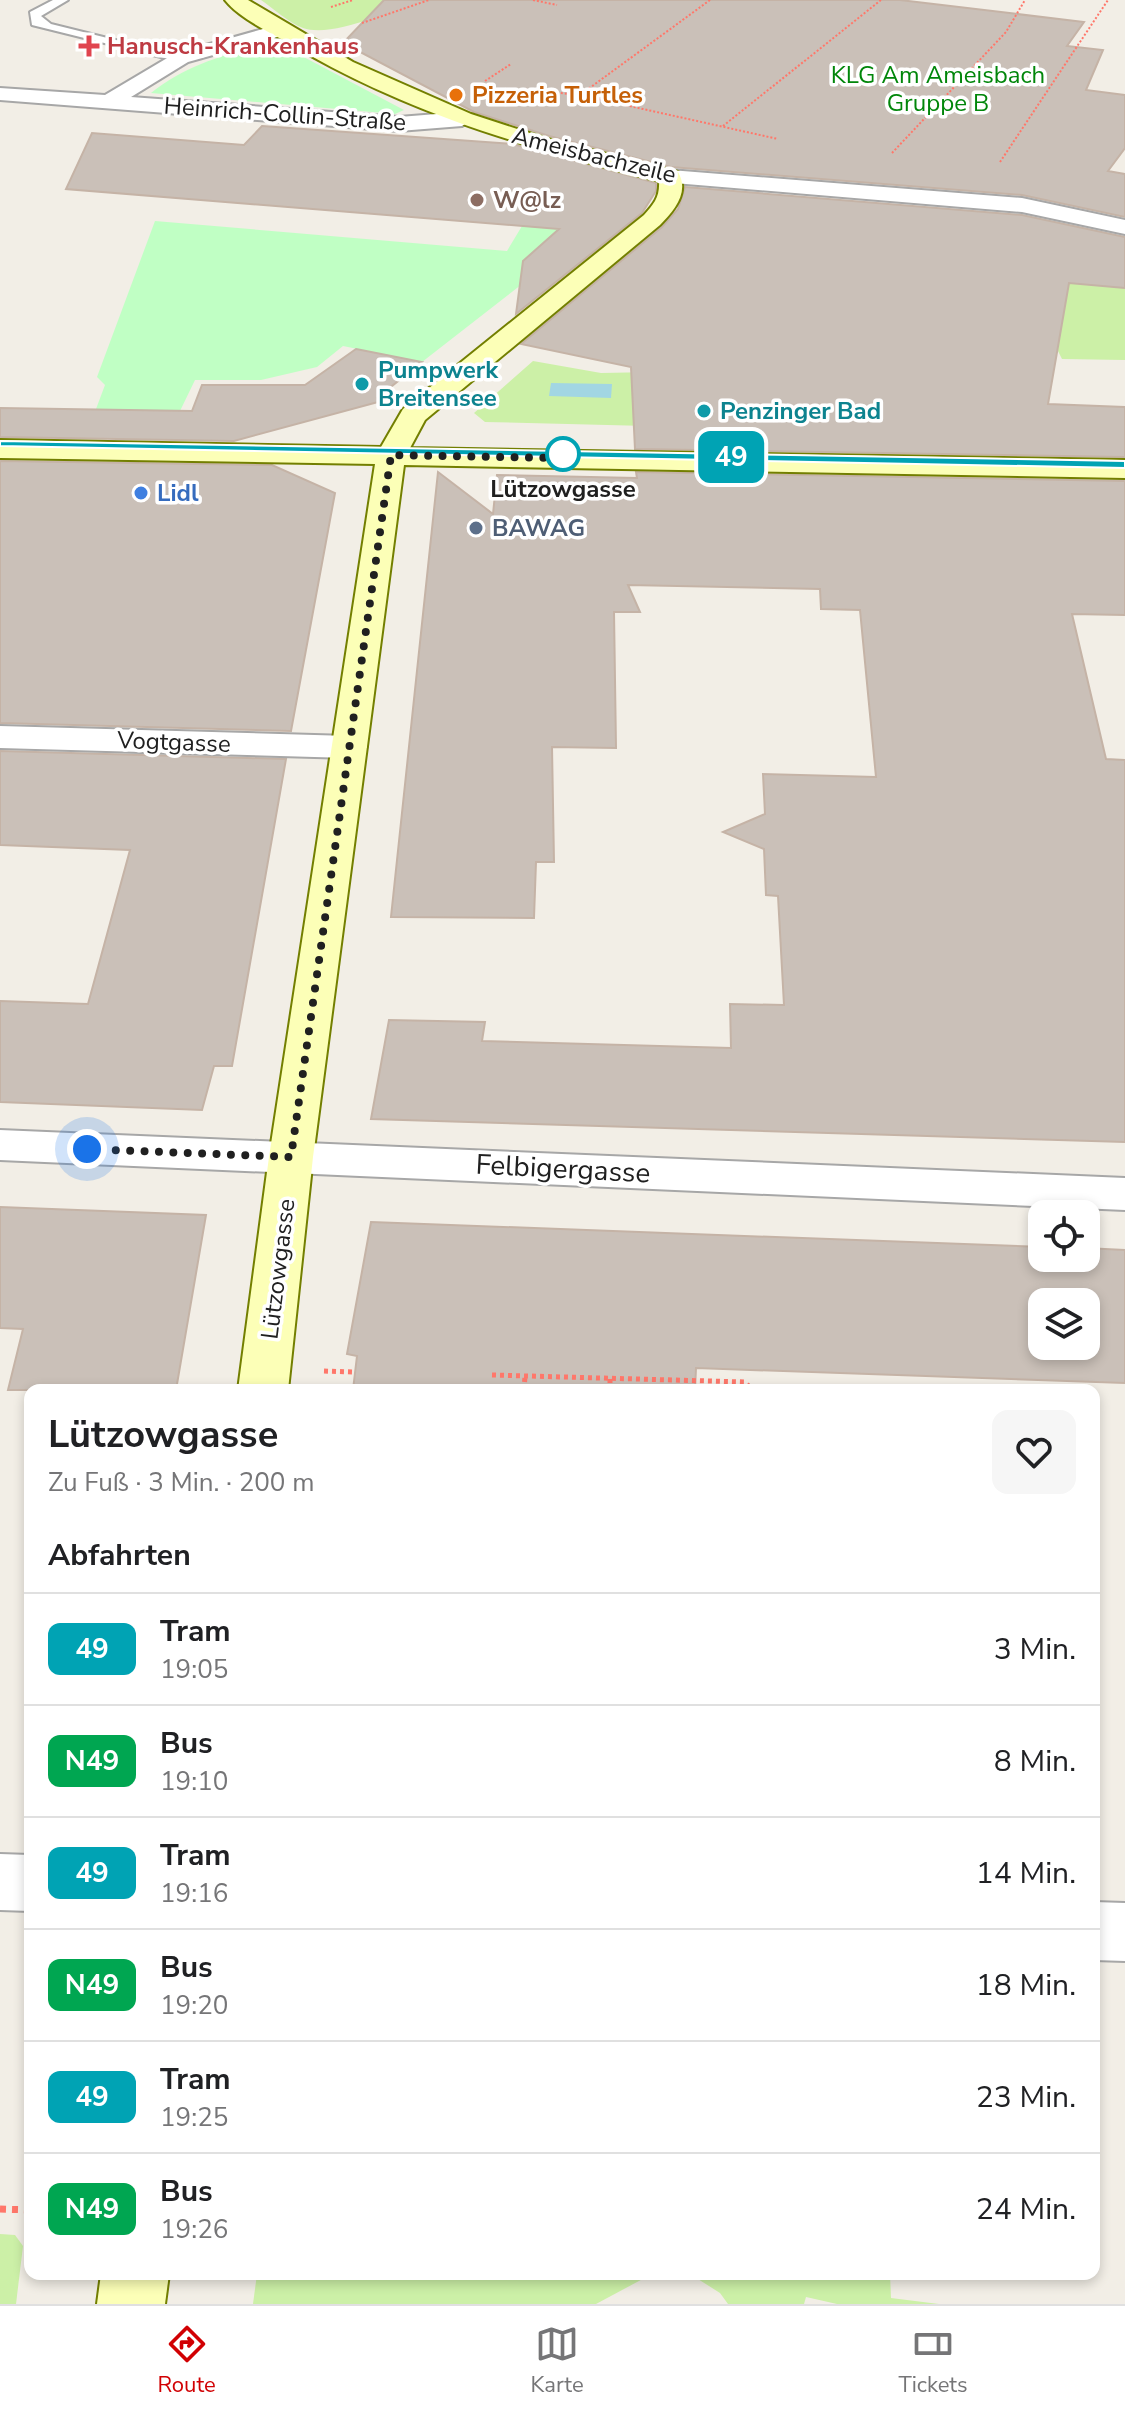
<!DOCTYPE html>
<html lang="de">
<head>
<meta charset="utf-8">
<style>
	body { margin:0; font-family:"Nunito Sans",sans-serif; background:#f6f6f6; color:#202124; height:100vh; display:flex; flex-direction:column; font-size:30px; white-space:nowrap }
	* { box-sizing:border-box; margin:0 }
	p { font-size:26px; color:#757577 }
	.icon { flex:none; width:44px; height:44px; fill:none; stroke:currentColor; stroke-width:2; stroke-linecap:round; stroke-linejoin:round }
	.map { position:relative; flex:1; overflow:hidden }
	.panel { position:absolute; left:24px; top:1384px; width:1076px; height:896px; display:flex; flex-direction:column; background:#fff; border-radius:16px; box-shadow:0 4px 12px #0003 }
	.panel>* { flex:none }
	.badge { padding:0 16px; border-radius:12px; font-size:28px; line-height:52px }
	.tools { position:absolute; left:1028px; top:1200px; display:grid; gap:16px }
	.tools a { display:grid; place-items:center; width:72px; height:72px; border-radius:16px; background:#fff; box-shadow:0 4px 12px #0003; font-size:40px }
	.you { position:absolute; width:40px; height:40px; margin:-20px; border:6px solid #fff; border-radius:50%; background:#1a73e8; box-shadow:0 0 0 12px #1a73e833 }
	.map>.badge { position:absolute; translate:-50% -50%; box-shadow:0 0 0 4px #fff }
	h2 { padding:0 24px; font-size:30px; line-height:72px }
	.round { display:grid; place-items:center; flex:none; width:84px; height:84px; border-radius:16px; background:#f6f6f6 }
	.headline { display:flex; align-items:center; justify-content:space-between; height:136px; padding:0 24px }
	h1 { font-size:38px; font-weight:700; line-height:60px }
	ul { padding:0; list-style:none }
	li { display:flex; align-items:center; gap:24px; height:112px; padding:0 24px; border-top:2px solid #e0e0e0 }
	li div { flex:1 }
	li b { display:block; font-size:30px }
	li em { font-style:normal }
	li .badge { min-width:88px; font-weight:700; text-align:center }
	.dock { display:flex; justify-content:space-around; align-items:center; height:112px; border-top:2px solid #e0e0e0; background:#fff; font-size:22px; color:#757577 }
	.dock a { display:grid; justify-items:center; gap:4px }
	.dock .on { color:#d10003 }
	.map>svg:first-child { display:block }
</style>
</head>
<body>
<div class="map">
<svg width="1125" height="2304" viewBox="0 0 1125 2304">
	<rect width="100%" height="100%" fill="#f2eee6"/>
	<g fill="#ccf0a7">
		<path d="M261 0H419C392 11 332 38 303 28 289 23 274 9 261 0Z"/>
		<polygon points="1069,283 1125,288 1125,360 1062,359 1057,349"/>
		<polygon points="533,361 601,373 654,372 647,426 485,422 474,413"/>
		<polygon points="0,2234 15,2235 23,2246 16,2304 0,2304"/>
		<polygon points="257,2274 652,2274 596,2304 253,2304"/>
		<polygon points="690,2274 890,2274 891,2298 939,2304 837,2304 806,2297 804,2304 728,2304 720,2293"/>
	</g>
	<g fill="#c0ffc4">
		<path d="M266 43 279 44 404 110 395 114 151 93C185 65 225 55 266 43Z"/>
		<polygon points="155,221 507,251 522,226 589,232 422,362 343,346 317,367 261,380 195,380 180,411 96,409 105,385 97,377"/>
	</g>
	<polygon fill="#a2d6e3" points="551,383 612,384 611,398 549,396"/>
	<g fill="#cac0b8" stroke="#c5b3a6" stroke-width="2" fill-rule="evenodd">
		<polygon points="384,0 900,0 1084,22 1067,46 1103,50 1086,90 1125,95 1125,148 1108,171 1125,174 1125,217 1022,195 671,167 549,136 474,112 343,43"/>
		<polygon points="262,126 513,144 656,183 656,191 642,213 516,314 523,261 559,229 66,189 92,133 244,145"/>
		<polygon points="685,187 1022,215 1125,237 1125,288 1069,283 1048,404 1125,407 1125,457 635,449 631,367 521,344 662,227 678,209"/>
		<polygon points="356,349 422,362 377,398 378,402 234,441 0,437 0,408 192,411 202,385 305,385"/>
		<polygon points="0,461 272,465 335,493 291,731 0,723"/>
		<polygon points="438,472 493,514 497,475 637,478 636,472 1125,481 1125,615 1072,614 1106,759 1125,760 1125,1142 371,1119 389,1020 485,1022 482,1041 731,1048 730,1004 784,1005 778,896 766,895 764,849 723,832 765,814 763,774 876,777 860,610 821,609 820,589 628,585 640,612 614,612 616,748 552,747 554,862 536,862 534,918 391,917"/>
		<polygon points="0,751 286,759 232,1066 214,1066 202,1110 0,1102 0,1001 88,1004 130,850 0,845"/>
		<polygon points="0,1207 206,1215 176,1390 8,1390 23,1329 0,1328"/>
		<path d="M371 1222 1042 1247V1258H1086V1248L1125 1250V1383L696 1368 695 1390H353L357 1356 347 1354ZM1042 1302H1086V1346H1042Z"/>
	</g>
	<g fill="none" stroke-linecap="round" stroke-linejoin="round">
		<defs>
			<polygon id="lane" points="53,0 68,0 41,16 51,24 188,58 181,62 32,25 30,12"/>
			<g id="street">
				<polygon points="277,25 284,27 287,31 284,35 188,62 131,97 399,117 462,112 473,119 462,126 399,131 0,100 0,88 105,95 174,54"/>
				<polygon points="670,170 1022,198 1125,220 1125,234 1022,212 662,182 658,177"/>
				<polygon points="0,726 349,736 361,740 367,747 361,754 349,758 0,748"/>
				<polygon points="0,1130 1125,1178 1125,1210 0,1160"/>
				<polygon points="0,1854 30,1855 30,1911 0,1910"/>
				<polygon points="1094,1902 1125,1903 1125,1961 1094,1960"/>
			</g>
			<g id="secondary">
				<path d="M225 0H248L353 62 471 114 548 139 678 172C690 192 674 211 660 225L425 420 410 448 1125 460V478L404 465 313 1157 288 1390H238L269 1157 375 464 0 458V440L381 447 403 409 644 215C654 204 660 197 659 181 525 147 411 115 290 44 270 32 240 19 225 0Z"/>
				<polygon points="101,2274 169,2274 165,2304 97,2304"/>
			</g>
		</defs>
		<use href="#lane" stroke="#a7a7a7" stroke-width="4"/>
		<use href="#street" stroke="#a7a7a7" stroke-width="4"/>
		<use href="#secondary" stroke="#737f00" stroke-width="4"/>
		<g stroke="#ff776a" stroke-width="2" stroke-dasharray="2 2" stroke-linecap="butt">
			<polyline points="533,0 557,5"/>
			<polyline points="710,0 580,95 778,139"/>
			<polyline points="331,7 353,0"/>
			<polyline points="362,23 429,0"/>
			<polyline points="485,81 511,64"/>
			<polyline points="521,89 580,95"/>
			<polyline points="723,126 881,0"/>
			<polyline points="892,153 1006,32 1025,0"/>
			<polyline points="1000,162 1108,0"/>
		</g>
		<g stroke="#ff776a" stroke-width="5" stroke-dasharray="4 4" stroke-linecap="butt">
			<polyline points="324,1371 355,1372"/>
			<polyline points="492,1375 745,1382 752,1390"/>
			<polyline points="610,1379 610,1390"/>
			<polyline points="524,1390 525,1376"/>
		</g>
		<polyline stroke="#ff776a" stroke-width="7" stroke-dasharray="6 6" stroke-linecap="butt" points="0,2209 30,2210"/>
		<use href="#lane" fill="#fff" fill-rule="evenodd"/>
		<use href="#street" fill="#fff" fill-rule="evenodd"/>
		<use href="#secondary" fill="#fcffb7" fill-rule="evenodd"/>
		<polyline stroke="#6e6e6e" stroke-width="2" points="0,444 1125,464"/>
	</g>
	<polygon fill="#00a3b4" stroke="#fff" stroke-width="2" points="0,441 1125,461 1125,468 0,446"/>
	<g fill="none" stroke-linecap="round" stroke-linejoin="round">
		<polyline stroke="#202020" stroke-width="8" stroke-dasharray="0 14.4" points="87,1149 291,1157 391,455 563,458 563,454"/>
	</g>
	<path fill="#e0444e" stroke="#fff" stroke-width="3" d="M85 34h8v8h8v8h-8v8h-8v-8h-8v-8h8z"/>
	<circle fill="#e8710a" stroke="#fff" stroke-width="3" cx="456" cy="95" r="8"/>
	<circle fill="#8d6e63" stroke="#fff" stroke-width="3" cx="477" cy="200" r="8"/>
	<g fill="#0f9aa8" stroke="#fff" stroke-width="3">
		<circle cx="362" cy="384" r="8"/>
		<circle cx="704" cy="411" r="8"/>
	</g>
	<circle fill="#fff" stroke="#00a3b4" stroke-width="4" cx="563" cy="454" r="16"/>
	<circle fill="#3f7fe0" stroke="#fff" stroke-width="3" cx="141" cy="493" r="8"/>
	<circle fill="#5c6f8a" stroke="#fff" stroke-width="3" cx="476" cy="528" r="8"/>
	<g text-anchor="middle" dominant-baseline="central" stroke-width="7" stroke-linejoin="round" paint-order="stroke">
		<g font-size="24" font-weight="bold" fill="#be3a42" stroke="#fff" text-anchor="start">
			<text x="107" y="46">Hanusch-Krankenhaus</text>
		</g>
		<g font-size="24" fill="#01860a" stroke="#fff">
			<text x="938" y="75">KLG Am Ameisbach<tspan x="938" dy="28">Gruppe B</tspan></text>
		</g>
		<g font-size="24" font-weight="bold" fill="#c56008" stroke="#fff" text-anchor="start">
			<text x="472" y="95">Pizzeria Turtles</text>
		</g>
		<g font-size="24" fill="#202020" stroke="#fff">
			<text transform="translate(285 114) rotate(4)">Heinrich-Collin-Straße</text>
			<text transform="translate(594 155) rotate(14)">Ameisbachzeile</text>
			<text transform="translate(174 742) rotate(2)">Vogtgasse</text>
			<text transform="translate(278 1269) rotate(-83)">Lützowgasse</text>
		</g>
		<g font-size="24" font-weight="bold" fill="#785e54" stroke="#fff" text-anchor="start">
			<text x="493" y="200">W@lz</text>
		</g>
		<g font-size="24" font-weight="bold" fill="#0d838f" stroke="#fff" text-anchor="start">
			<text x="378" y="370">Pumpwerk<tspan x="378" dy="28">Breitensee</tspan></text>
			<text x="720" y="411">Penzinger Bad</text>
		</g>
		<g font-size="24" font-weight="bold" fill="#202020" stroke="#fff">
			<text x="563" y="489">Lützowgasse</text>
		</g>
		<g font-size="24" font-weight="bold" fill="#366cbe" stroke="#fff" text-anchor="start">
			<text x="157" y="493">Lidl</text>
		</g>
		<g font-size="24" font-weight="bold" fill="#4e5e75" stroke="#fff" text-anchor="start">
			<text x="492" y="528">BAWAG</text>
		</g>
		<g font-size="28" fill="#202020" stroke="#fff">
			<text transform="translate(563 1169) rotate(3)">Felbigergasse</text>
		</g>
	</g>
</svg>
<div class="tools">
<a><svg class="icon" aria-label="locate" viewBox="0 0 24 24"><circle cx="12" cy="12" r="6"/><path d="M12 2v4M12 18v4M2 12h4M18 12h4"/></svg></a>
<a><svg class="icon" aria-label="layers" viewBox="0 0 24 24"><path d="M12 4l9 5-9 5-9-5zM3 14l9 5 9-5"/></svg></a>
</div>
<div class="you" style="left:87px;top:1149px"></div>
<b class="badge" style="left:731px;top:457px;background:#00a3b4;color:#fff">49</b>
<section class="panel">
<div class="headline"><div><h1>Lützowgasse</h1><p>Zu Fuß · 3 Min. · 200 m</p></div><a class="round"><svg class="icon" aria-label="heart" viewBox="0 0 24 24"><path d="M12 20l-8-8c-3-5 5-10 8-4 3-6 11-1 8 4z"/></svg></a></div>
<h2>Abfahrten</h2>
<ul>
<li><span class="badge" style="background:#00a3b4;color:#fff">49</span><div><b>Tram</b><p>19:05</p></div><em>3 Min.</em></li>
<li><span class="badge" style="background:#00a651;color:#fff">N49</span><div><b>Bus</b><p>19:10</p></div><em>8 Min.</em></li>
<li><span class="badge" style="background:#00a3b4;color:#fff">49</span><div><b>Tram</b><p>19:16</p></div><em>14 Min.</em></li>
<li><span class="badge" style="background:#00a651;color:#fff">N49</span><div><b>Bus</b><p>19:20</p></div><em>18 Min.</em></li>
<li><span class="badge" style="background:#00a3b4;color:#fff">49</span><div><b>Tram</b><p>19:25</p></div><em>23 Min.</em></li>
<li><span class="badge" style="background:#00a651;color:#fff">N49</span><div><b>Bus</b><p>19:26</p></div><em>24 Min.</em></li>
</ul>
</section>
</div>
<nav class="dock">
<a class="on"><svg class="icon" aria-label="directions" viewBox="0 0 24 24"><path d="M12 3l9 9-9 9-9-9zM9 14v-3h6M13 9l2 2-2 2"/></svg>Route</a>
<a><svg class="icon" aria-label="map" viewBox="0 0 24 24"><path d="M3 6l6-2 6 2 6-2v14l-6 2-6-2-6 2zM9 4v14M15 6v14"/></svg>Karte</a>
<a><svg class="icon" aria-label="tickets" viewBox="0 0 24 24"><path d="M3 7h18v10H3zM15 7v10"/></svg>Tickets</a>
</nav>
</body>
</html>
